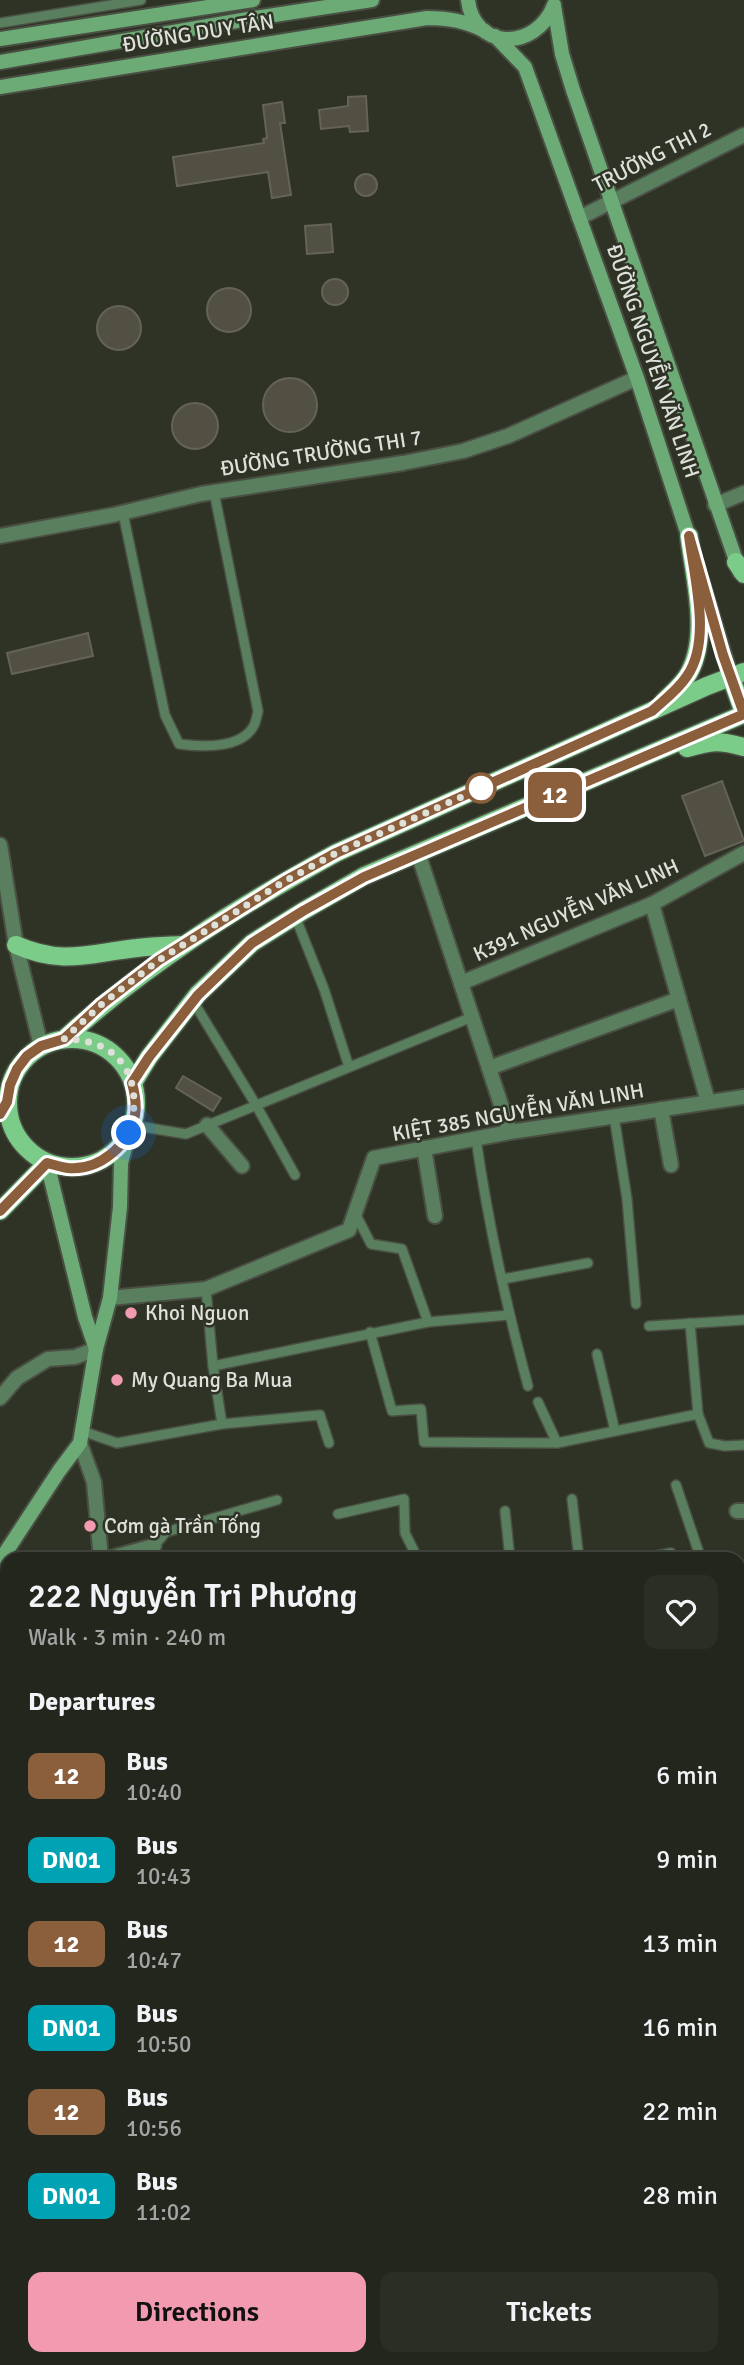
<!DOCTYPE html>
<html lang="en">
<head>
<meta charset="utf-8">
<style>
	body { margin:0; font-family:Signika,sans-serif; background:#2a2e25; color:#f1f3f6; height:100vh; display:flex; flex-direction:column; font-size:26px; white-space:nowrap }
	* { box-sizing:border-box; margin:0 }
	p { font-size:23px; color:#a2a5a3 }
	.icon { flex:none; width:38px; height:38px; fill:none; stroke:currentColor; stroke-width:2; stroke-linecap:round; stroke-linejoin:round }
	.map { position:relative; flex:1; overflow:hidden }
	.sheet { position:absolute; left:0px; top:1552px; width:746px; height:814px; display:flex; flex-direction:column; background:#22261c; border-radius:21px 21px 0 0; box-shadow:0 4px 10px #0003,0 0 0 2px #3f433b }
	.sheet>* { flex:none }
	.badge { padding:0 14px; border-radius:10px; font-size:24px; line-height:46px }
	.you { position:absolute; width:35px; height:35px; margin:-18px; border:5px solid #fff; border-radius:50%; background:#1a73e8; box-shadow:0 0 0 10px #1a73e833 }
	.map>.badge { position:absolute; translate:-50% -50%; box-shadow:0 0 0 4px #fff }
	h2 { padding:0 28px; font-size:26px; line-height:63px }
	.round { display:grid; place-items:center; flex:none; width:74px; height:74px; border-radius:14px; background:#2a2e25 }
	.overview { display:flex; align-items:center; justify-content:space-between; height:119px; padding:0 28px }
	h1 { font-size:33px; font-weight:600; line-height:52px }
	.action { display:flex; gap:14px; margin-top:auto; padding:14px 28px }
	.action a { flex:1; height:80px; border-radius:14px; background:#f29aaf; color:#111; font-size:28px; font-weight:600; line-height:80px; text-align:center }
	.action a+a { background:#2a2e25; color:#f1f3f6 }
	ul { padding:0; list-style:none }
	li { display:flex; align-items:center; gap:21px; height:84px; padding:0 28px }
	li div { flex:1 }
	li b { display:block; font-size:26px }
	li em { font-style:normal }
	li .badge { min-width:77px; font-weight:700; text-align:center }
	.map>svg:first-child { display:block }
</style>
</head>
<body>
<div class="map">
<svg width="744" height="2365" viewBox="0 0 744 2365">
	<rect width="100%" height="100%" fill="#2e3326"/>
	<polygon fill="#3a402e" points="7,2064 7,2181 0,2171 0,2068"/>
	<g fill="#525042" stroke="#656355" stroke-width="2">
		<polygon points="366,96 368,131 350,132 349,126 321,129 319,110 348,106 348,97"/>
		<polygon points="282,102 285,123 280,123 291,195 272,198 268,172 177,186 173,157 264,143 263,139 267,138 263,105"/>
		<circle cx="366" cy="185" r="11"/>
		<polygon points="331,224 333,252 307,254 305,226"/>
		<circle cx="335" cy="292" r="13"/>
		<circle cx="229" cy="310" r="22"/>
		<circle cx="119" cy="328" r="22"/>
		<circle cx="290" cy="405" r="27"/>
		<circle cx="195" cy="426" r="23"/>
		<polygon points="88,633 93,656 12,674 7,653"/>
		<polygon points="722,781 744,841 705,856 682,796"/>
		<polygon points="183,1076 221,1098 213,1111 176,1088"/>
	</g>
	<g fill="none" stroke-linecap="round" stroke-linejoin="round">
		<defs>
			<g id="lane">
				<polyline points="0,23 141,0"/>
				<path d="M123 513 165 715 179 744C201 747 240 749 253 727 256 723 257 715 258 711L214 492"/>
				<polyline points="295,916 324,989 349,1067"/>
				<polyline points="193,1001 256,1105 295,1175"/>
				<polyline points="614,1116 627,1199 636,1304"/>
				<polyline points="131,1125 186,1134 472,1017"/>
				<path d="M476 1139C488 1222 506 1305 528 1386"/>
				<polyline points="355,1213 371,1244 402,1249 428,1322"/>
				<polyline points="503,1279 588,1263"/>
				<polyline points="690,1323 698,1414"/>
				<polyline points="649,1326 744,1320"/>
				<polyline points="370,1332 392,1411 421,1409 424,1442 557,1443 698,1414 709,1443 725,1446 744,1445"/>
				<polyline points="597,1354 615,1431"/>
				<polyline points="213,1366 428,1322 509,1315"/>
				<polyline points="538,1402 557,1443"/>
				<polyline points="222,1424 320,1415 329,1443"/>
				<polyline points="82,1431 117,1443 222,1424 213,1366 206,1289"/>
				<polyline points="676,1485 701,1559"/>
				<polyline points="572,1499 579,1559"/>
				<polyline points="505,1511 510,1559"/>
				<polyline points="338,1514 404,1499 405,1533 418,1559"/>
				<polyline points="154,1546 166,1532 277,1500"/>
				<polyline points="639,1559 671,1553 672,1559"/>
				<polyline points="0,1612 7,1618"/>
				<polyline points="0,1776 7,1775"/>
				<polyline points="0,1852 7,1851"/>
				<polyline points="0,2061 7,2057"/>
				<polyline points="0,2183 7,2194"/>
				<polyline points="0,2287 7,2292"/>
			</g>
			<g id="street">
				<polyline points="579,218 744,135"/>
				<polyline points="715,505 744,493"/>
				<polyline points="0,536 113,515 201,494 403,463 463,451 508,436 637,378"/>
				<polyline points="0,845 16,945 41,1046"/>
				<polyline points="418,853 510,1132"/>
				<polyline points="652,904 708,1102"/>
				<polyline points="461,983 652,904 744,853"/>
				<polyline points="489,1068 679,999"/>
				<polyline points="661,1109 671,1165"/>
				<polyline points="207,1125 242,1166"/>
				<polyline points="424,1148 435,1216"/>
				<polyline points="110,1298 206,1289 349,1230 374,1158 510,1132 744,1097"/>
				<polyline points="0,1398 17,1378 48,1359 75,1357 96,1349"/>
				<polyline points="80,1443 94,1482 101,1559"/>
				<polyline points="737,1511 744,1511"/>
				<polyline points="107,1559 154,1546"/>
				<polyline points="738,1716 744,1715"/>
				<polyline points="738,1920 744,1960"/>
				<polyline points="738,2063 744,2062"/>
				<polyline points="738,2104 744,2103"/>
				<polyline points="738,2337 744,2336"/>
				<polyline points="136,2359 139,2365"/>
				<polyline points="330,2359 331,2365"/>
				<polyline points="261,2365 271,2359"/>
				<polyline points="554,2365 593,2359"/>
			</g>
			<g id="secondary">
				<path d="M468 0C473 49 535 53 554 5"/>
				<polyline points="554,6 562,54 573,90 740,572"/>
				<polyline points="495,36 525,67 637,378 691,544"/>
				<polyline points="0,39 253,0"/>
				<polyline points="0,62 248,19 372,0"/>
				<path d="M0 87 427 18C449 18 465 21 485 31"/>
				<polyline points="701,580 731,677"/>
				<polyline points="47,1163 85,1317 96,1349"/>
				<polyline points="0,1561 59,1471 80,1443 96,1349 110,1298 120,1207 121,1163 129,1133"/>
				<polyline points="738,2212 744,2211"/>
				<polyline points="0,2348 7,2347"/>
			</g>
			<g id="primary">
				<polyline points="736,562 744,574"/>
				<polyline points="731,677 744,714"/>
				<path d="M663 702C672 693 683 684 689 673 710 635 694 577 689 536"/>
				<path d="M687 748C712 741 718 740 744 747"/>
				<path d="M16 945C64 966 89 953 137 948 152 946 166 946 181 945"/>
				<circle cx="72" cy="1103" r="64"/>
				<path d="M64 1039C145 965 239 906 336 853L707 686 744 672"/>
				<polyline points="133,1083 149,1057 198,994 252,943 303,911 364,876 744,714"/>
				<polyline points="0,1211 47,1163"/>
			</g>
		</defs>
		<use href="#lane" stroke="#4a4f43" stroke-width="12"/>
		<use href="#street" stroke="#4a4f43" stroke-width="18"/>
		<use href="#secondary" stroke="#4a4f43" stroke-width="18"/>
		<use href="#primary" stroke="#4a4f43" stroke-width="21"/>
		<use href="#lane" stroke="#597f5e" stroke-width="9"/>
		<use href="#street" stroke="#597f5e" stroke-width="14"/>
		<use href="#secondary" stroke="#6dab76" stroke-width="14"/>
		<use href="#primary" stroke="#7bcc89" stroke-width="18"/>
	</g>
	<g fill="none" stroke-linecap="round" stroke-linejoin="round">
		<defs>
			<path id="line" d="M0 1114 7 1102 10 1085 17 1069 27 1056 41 1046 64 1039 102 1004 159 960 285 881 336 853 652 711C664 700 678 690 687 676 712 641 694 576 689 536L723 655 744 714 364 877 303 911 252 943 198 995 149 1057 132 1083C135 1094 137 1104 135 1115 130 1145 99 1171 68 1168 61 1167 54 1165 47 1163L0 1211"/>
		</defs>
		<use href="#line" stroke="#fff" stroke-width="16"/>
		<use href="#line" stroke="#8b5e3c" stroke-width="10"/>
		<path stroke="#dee1d9" stroke-width="7" stroke-dasharray="0 12.6" d="M129 1133C145 1080 122 1039 64 1039L102 1004 159 960 285 881 336 853 486 786 481 788"/>
	</g>
	<circle fill="#fff" stroke="#8b5e3c" stroke-width="3.5" cx="481" cy="788" r="14"/>
	<g fill="#f29aaf" stroke="#2e3326" stroke-width="2.5">
		<circle cx="131" cy="1313" r="7"/>
		<circle cx="117" cy="1380" r="7"/>
		<circle cx="90" cy="1526" r="7"/>
	</g>
	<g text-anchor="middle" dominant-baseline="central" stroke-width="5" stroke-linejoin="round" paint-order="stroke">
		<g font-size="21" fill="#dee1d9" stroke="#2e3326">
			<text transform="translate(198 33) rotate(-9)">ĐƯỜNG DUY TÂN</text>
			<text transform="translate(652 157) rotate(-27)">TRƯỜNG THI 2</text>
			<text transform="translate(653 361) rotate(71)">ĐƯỜNG NGUYỄN VĂN LINH</text>
			<text transform="translate(321 453) rotate(-9)">ĐƯỜNG TRƯỜNG THI 7</text>
			<text transform="translate(576 910) rotate(-24)">K391 NGUYỄN VĂN LINH</text>
			<text transform="translate(518 1112) rotate(-10)">KIỆT 385 NGUYỄN VĂN LINH</text>
		</g>
		<g font-size="21" fill="#dee1d9" stroke="#2e3326" text-anchor="start">
			<text x="145" y="1313">Khoi Nguon</text>
			<text x="131" y="1380">My Quang Ba Mua</text>
			<text x="104" y="1526">Cơm gà Trần Tống</text>
		</g>
	</g>
</svg>
<div class="you" style="left:129px;top:1133px"></div>
<b class="badge" style="left:555px;top:795px;background:#8b5e3c;color:#fff">12</b>
<section class="sheet">
<div class="overview"><div><h1>222 Nguyễn Tri Phương</h1><p>Walk · 3 min · 240 m</p></div><a class="round"><svg class="icon" aria-label="heart" viewBox="0 0 24 24"><path d="M12 20l-8-8c-3-5 5-10 8-4 3-6 11-1 8 4z"/></svg></a></div>
<h2>Departures</h2>
<ul>
<li><span class="badge" style="background:#8b5e3c;color:#fff">12</span><div><b>Bus</b><p>10:40</p></div><em>6 min</em></li>
<li><span class="badge" style="background:#00a3b4;color:#fff">DN01</span><div><b>Bus</b><p>10:43</p></div><em>9 min</em></li>
<li><span class="badge" style="background:#8b5e3c;color:#fff">12</span><div><b>Bus</b><p>10:47</p></div><em>13 min</em></li>
<li><span class="badge" style="background:#00a3b4;color:#fff">DN01</span><div><b>Bus</b><p>10:50</p></div><em>16 min</em></li>
<li><span class="badge" style="background:#8b5e3c;color:#fff">12</span><div><b>Bus</b><p>10:56</p></div><em>22 min</em></li>
<li><span class="badge" style="background:#00a3b4;color:#fff">DN01</span><div><b>Bus</b><p>11:02</p></div><em>28 min</em></li>
</ul>
<div class="action"><a>Directions</a><a>Tickets</a></div>
</section>
</div>
</body>
</html>
